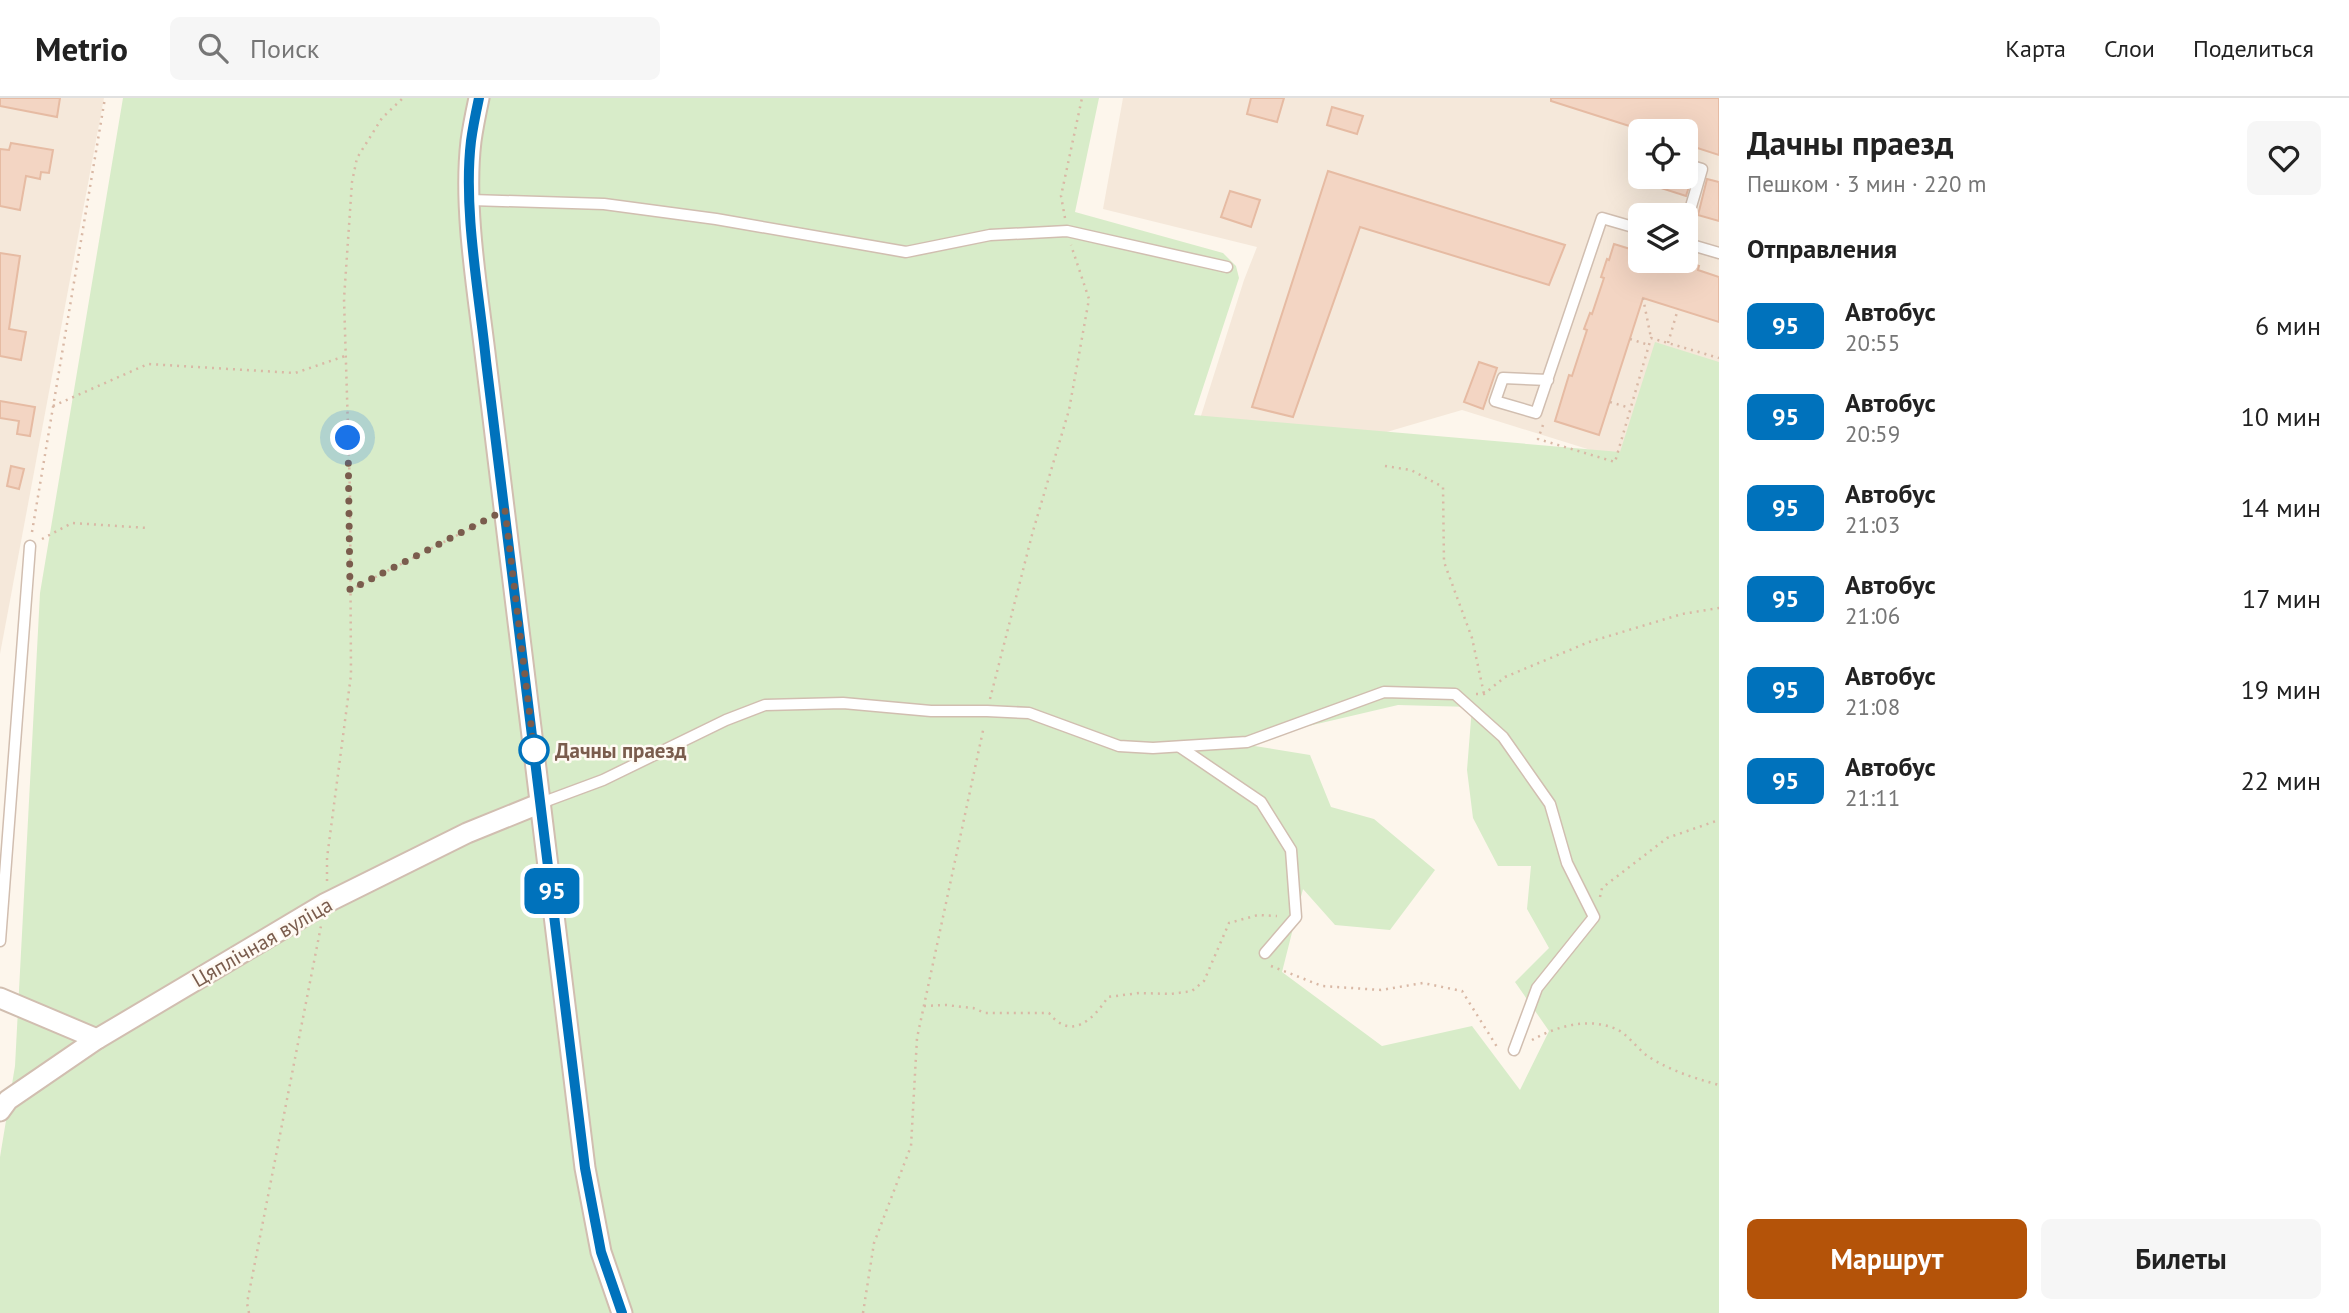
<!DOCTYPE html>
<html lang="ru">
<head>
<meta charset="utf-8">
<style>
	body { margin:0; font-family:"PT Sans",sans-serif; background:#f6f6f6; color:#222; height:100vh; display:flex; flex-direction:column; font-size:26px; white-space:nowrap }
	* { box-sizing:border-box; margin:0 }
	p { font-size:23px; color:#767676 }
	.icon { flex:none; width:38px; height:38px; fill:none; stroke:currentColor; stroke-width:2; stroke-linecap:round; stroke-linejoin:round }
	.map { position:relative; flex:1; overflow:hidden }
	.side { display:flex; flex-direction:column; background:#fff; width:630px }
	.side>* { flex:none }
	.badge { padding:0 14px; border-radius:10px; font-size:24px; line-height:46px }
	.fabs { position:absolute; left:1628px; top:21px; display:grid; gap:14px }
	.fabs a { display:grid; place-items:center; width:70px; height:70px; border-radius:10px; background:#fff; box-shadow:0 7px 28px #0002; font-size:35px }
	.you { position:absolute; width:35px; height:35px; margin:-18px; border:5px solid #fff; border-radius:50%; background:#1a73e8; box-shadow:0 0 0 10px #1a73e833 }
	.map>.badge { position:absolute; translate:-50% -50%; box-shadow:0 0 0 4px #fff }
	h2 { padding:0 28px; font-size:26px; line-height:63px }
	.round { display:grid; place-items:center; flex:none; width:74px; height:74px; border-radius:10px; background:#f6f6f6 }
	.summary { display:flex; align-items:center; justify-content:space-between; height:119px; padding:0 28px }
	h1 { font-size:33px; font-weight:700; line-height:52px }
	.cta { display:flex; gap:14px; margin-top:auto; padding:14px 28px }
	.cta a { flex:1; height:80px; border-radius:10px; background:#b45309; color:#fff; font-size:28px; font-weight:700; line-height:80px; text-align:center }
	.cta a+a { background:#f6f6f6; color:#222 }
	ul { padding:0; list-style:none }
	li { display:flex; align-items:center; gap:21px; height:91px; padding:0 28px }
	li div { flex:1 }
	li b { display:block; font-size:26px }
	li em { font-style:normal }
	li .badge { min-width:77px; font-weight:700; text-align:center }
	header { display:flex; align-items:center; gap:42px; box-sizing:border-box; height:98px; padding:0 35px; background:#fff; border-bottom:2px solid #e0e0e0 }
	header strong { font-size:33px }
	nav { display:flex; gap:38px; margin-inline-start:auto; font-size:24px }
	.search { width:490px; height:63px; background:#f6f6f6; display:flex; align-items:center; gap:18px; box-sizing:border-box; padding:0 24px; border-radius:10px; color:#767676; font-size:26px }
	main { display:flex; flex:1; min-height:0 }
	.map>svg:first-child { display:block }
</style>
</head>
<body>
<header>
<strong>Metrio</strong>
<div class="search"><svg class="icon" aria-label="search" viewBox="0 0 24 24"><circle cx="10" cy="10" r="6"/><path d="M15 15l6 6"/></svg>Поиск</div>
<nav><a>Карта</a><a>Слои</a><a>Поделиться</a></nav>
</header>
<main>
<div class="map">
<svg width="1719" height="1215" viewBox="0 0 1719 1215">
	<rect width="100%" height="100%" fill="#fdf6ec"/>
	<g fill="#f5e8da" fill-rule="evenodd">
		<polygon points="0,0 104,0 0,556"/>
		<path d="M1123 0H1719V392L1462 312 1325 352 1199 324 1244 182 1257 149 1103 111ZM1640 33H1685V79H1640ZM1640 117H1685V163H1640Z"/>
	</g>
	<path fill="#d8ecc9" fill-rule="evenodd" d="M123 0H1099L1075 114 1223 155 1236 168 1239 180 1194 317 1620 354 1655 244 1719 264V1215H0V1059L15 968 40 495ZM1398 607 1472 609 1467 672 1473 720 1498 768H1531L1527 811 1549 850 1515 884 1549 933 1520 992 1472 928 1382 948 1282 874 1303 791 1335 827 1390 832 1435 772 1374 721 1331 709 1310 657 1236 645Z"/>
	<g fill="#f3d5c3" stroke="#e6bba3" stroke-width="2">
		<polygon points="0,0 60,0 57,19 0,8"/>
		<polygon points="1251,0 1284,0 1277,24 1247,16"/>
		<polygon points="1551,0 1719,0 1719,57 1685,46 1685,33 1645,33 1551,3"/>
		<polygon points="1332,9 1363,18 1357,36 1327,27"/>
		<polygon points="11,45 53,52 49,75 41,74 40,81 26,78 20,112 0,108 0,51 9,52"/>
		<polygon points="1328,73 1565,147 1549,187 1360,129 1293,319 1252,309"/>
		<polygon points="1685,74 1693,76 1686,98 1636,82 1636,79 1685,79"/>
		<polygon points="1707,81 1719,84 1719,123 1698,117"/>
		<polygon points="1230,93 1260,102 1251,129 1221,119"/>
		<polygon points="1614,146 1640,154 1640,163 1666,163 1680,167 1681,163 1684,163 1699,168 1698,172 1719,179 1719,224 1643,200 1599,337 1555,323 1569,277 1572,278 1587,232 1584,231 1590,215 1592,216 1604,180 1601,179 1607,161 1609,162"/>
		<polygon points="0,155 20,158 9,231 26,234 21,262 0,258"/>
		<polygon points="1479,264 1497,270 1483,311 1464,304"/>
		<polygon points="0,303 35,309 30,338 17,336 19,323 0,320"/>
		<polygon points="11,368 24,371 19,391 7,388"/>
	</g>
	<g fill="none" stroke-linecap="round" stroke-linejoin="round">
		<defs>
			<g id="lane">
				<polyline points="1685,66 1702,71 1685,129"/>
				<polyline points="471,102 604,106 716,121 906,154 990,137 1067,133 1227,169"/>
				<polyline points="1685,145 1719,155"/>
				<polyline points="1548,282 1503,280 1495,303 1536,315 1602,120 1640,131"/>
				<polyline points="1180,649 1261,704 1291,752 1296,819 1265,855"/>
				<polyline points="541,705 603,682 726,622 765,607 843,605 931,613 987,613 1029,615 1119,648 1153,650 1247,644 1384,594 1455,596 1503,639 1550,706 1567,765 1594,819 1537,890 1514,952"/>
				<polyline points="0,843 30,448"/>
			</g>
			<g id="street">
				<path d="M479 0C476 14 473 28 471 43 463 111 478 195 486 263L585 1070 601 1154 622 1215"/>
				<polyline points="0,900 97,941"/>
				<polyline points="0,1013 8,1002 97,941 326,805 467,735 541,705"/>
			</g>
		</defs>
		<use href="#lane" stroke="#d1beb0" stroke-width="13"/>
		<use href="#street" stroke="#d1beb0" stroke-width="23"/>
		<g stroke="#d9b8a5" stroke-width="2.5" stroke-dasharray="2 5" stroke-linecap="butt">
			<polyline points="1065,120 1061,98 1082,0"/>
			<polyline points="1643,200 1651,240"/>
			<polyline points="1630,241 1649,247"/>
			<polyline points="1668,245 1678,211"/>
			<polyline points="1610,304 1630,310"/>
			<polyline points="53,308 148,266 295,275 345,258"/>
			<polyline points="1543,327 1538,341 1615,364 1651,240 1719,260"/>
			<polyline points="1385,368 1411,372 1443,389 1444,464 1472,540 1484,596"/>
			<polyline points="32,434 105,0"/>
			<polyline points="42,441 72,425 148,430"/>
			<polyline points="350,492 487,422"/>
			<polyline points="1476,596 1484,596 1505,579 1589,544 1682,516 1719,510"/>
			<polyline points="990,601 1033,433 1069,312 1089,201 1071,147"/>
			<polyline points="327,783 327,760 351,577 350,395 344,201 352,84 357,60 382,20 403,0"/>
			<polyline points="1600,799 1602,790 1667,740 1719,722"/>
			<polyline points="1271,868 1322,888 1381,892 1423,885 1462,893 1499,952"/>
			<path d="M924 908 946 907 973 910 985 915H1049C1071 943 1093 922 1108 899L1139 895 1171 896 1192 893 1204 883 1229 825 1258 817 1277 818"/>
			<path d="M1532 942C1557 928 1589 919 1616 931 1628 936 1637 951 1649 959 1671 973 1694 980 1719 987"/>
			<polyline points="249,1215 247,1205 321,828"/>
			<polyline points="863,1215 874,1145 911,1048 917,940 984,628"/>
		</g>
		<use href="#lane" stroke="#fff" stroke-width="10"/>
		<use href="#street" stroke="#fff" stroke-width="19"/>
	</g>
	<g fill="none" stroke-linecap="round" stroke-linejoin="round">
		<defs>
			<path id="line" d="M479 0C476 14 473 28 471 43 463 111 479 194 486 263L585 1070 601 1154 622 1215"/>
		</defs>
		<use href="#line" stroke="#fff" stroke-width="16"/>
		<use href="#line" stroke="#0072bc" stroke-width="10"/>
		<polyline stroke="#7a5c4d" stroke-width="7" stroke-dasharray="0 12.6" points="348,340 350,492 505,412 534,652"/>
	</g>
	<circle fill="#fff" stroke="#0072bc" stroke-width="3.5" cx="534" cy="652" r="14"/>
	<g text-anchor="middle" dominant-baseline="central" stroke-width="5" stroke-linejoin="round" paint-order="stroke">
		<g font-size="21" font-weight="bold" fill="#7a5c4d" stroke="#fffaf3" text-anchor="start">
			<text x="555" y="652">Дачны праезд</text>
		</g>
		<g font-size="21" fill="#7a5c4d" stroke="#fffaf3">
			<text transform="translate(262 844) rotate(-30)">Цяплічная вуліца</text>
		</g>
	</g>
</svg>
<div class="fabs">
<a><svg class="icon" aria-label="locate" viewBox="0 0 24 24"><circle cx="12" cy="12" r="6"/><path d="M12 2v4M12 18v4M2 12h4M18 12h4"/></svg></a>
<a><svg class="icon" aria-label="layers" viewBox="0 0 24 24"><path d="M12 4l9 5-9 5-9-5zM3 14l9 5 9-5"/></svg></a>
</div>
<div class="you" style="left:348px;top:340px"></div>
<b class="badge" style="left:552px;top:793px;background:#0072bc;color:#fff">95</b>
</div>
<section class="side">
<div class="summary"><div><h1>Дачны праезд</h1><p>Пешком · 3 мин · 220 m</p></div><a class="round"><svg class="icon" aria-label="heart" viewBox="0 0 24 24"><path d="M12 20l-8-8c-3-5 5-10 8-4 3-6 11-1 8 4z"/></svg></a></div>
<h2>Отправления</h2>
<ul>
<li><span class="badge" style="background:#0072bc;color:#fff">95</span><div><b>Автобус</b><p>20:55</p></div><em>6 мин</em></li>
<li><span class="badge" style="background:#0072bc;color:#fff">95</span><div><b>Автобус</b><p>20:59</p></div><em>10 мин</em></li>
<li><span class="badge" style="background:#0072bc;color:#fff">95</span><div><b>Автобус</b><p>21:03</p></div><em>14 мин</em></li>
<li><span class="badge" style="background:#0072bc;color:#fff">95</span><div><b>Автобус</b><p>21:06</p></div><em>17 мин</em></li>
<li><span class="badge" style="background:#0072bc;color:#fff">95</span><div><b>Автобус</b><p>21:08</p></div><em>19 мин</em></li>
<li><span class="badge" style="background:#0072bc;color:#fff">95</span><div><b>Автобус</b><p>21:11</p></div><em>22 мин</em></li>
</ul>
<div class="cta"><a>Маршрут</a><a>Билеты</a></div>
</section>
</main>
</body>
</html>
